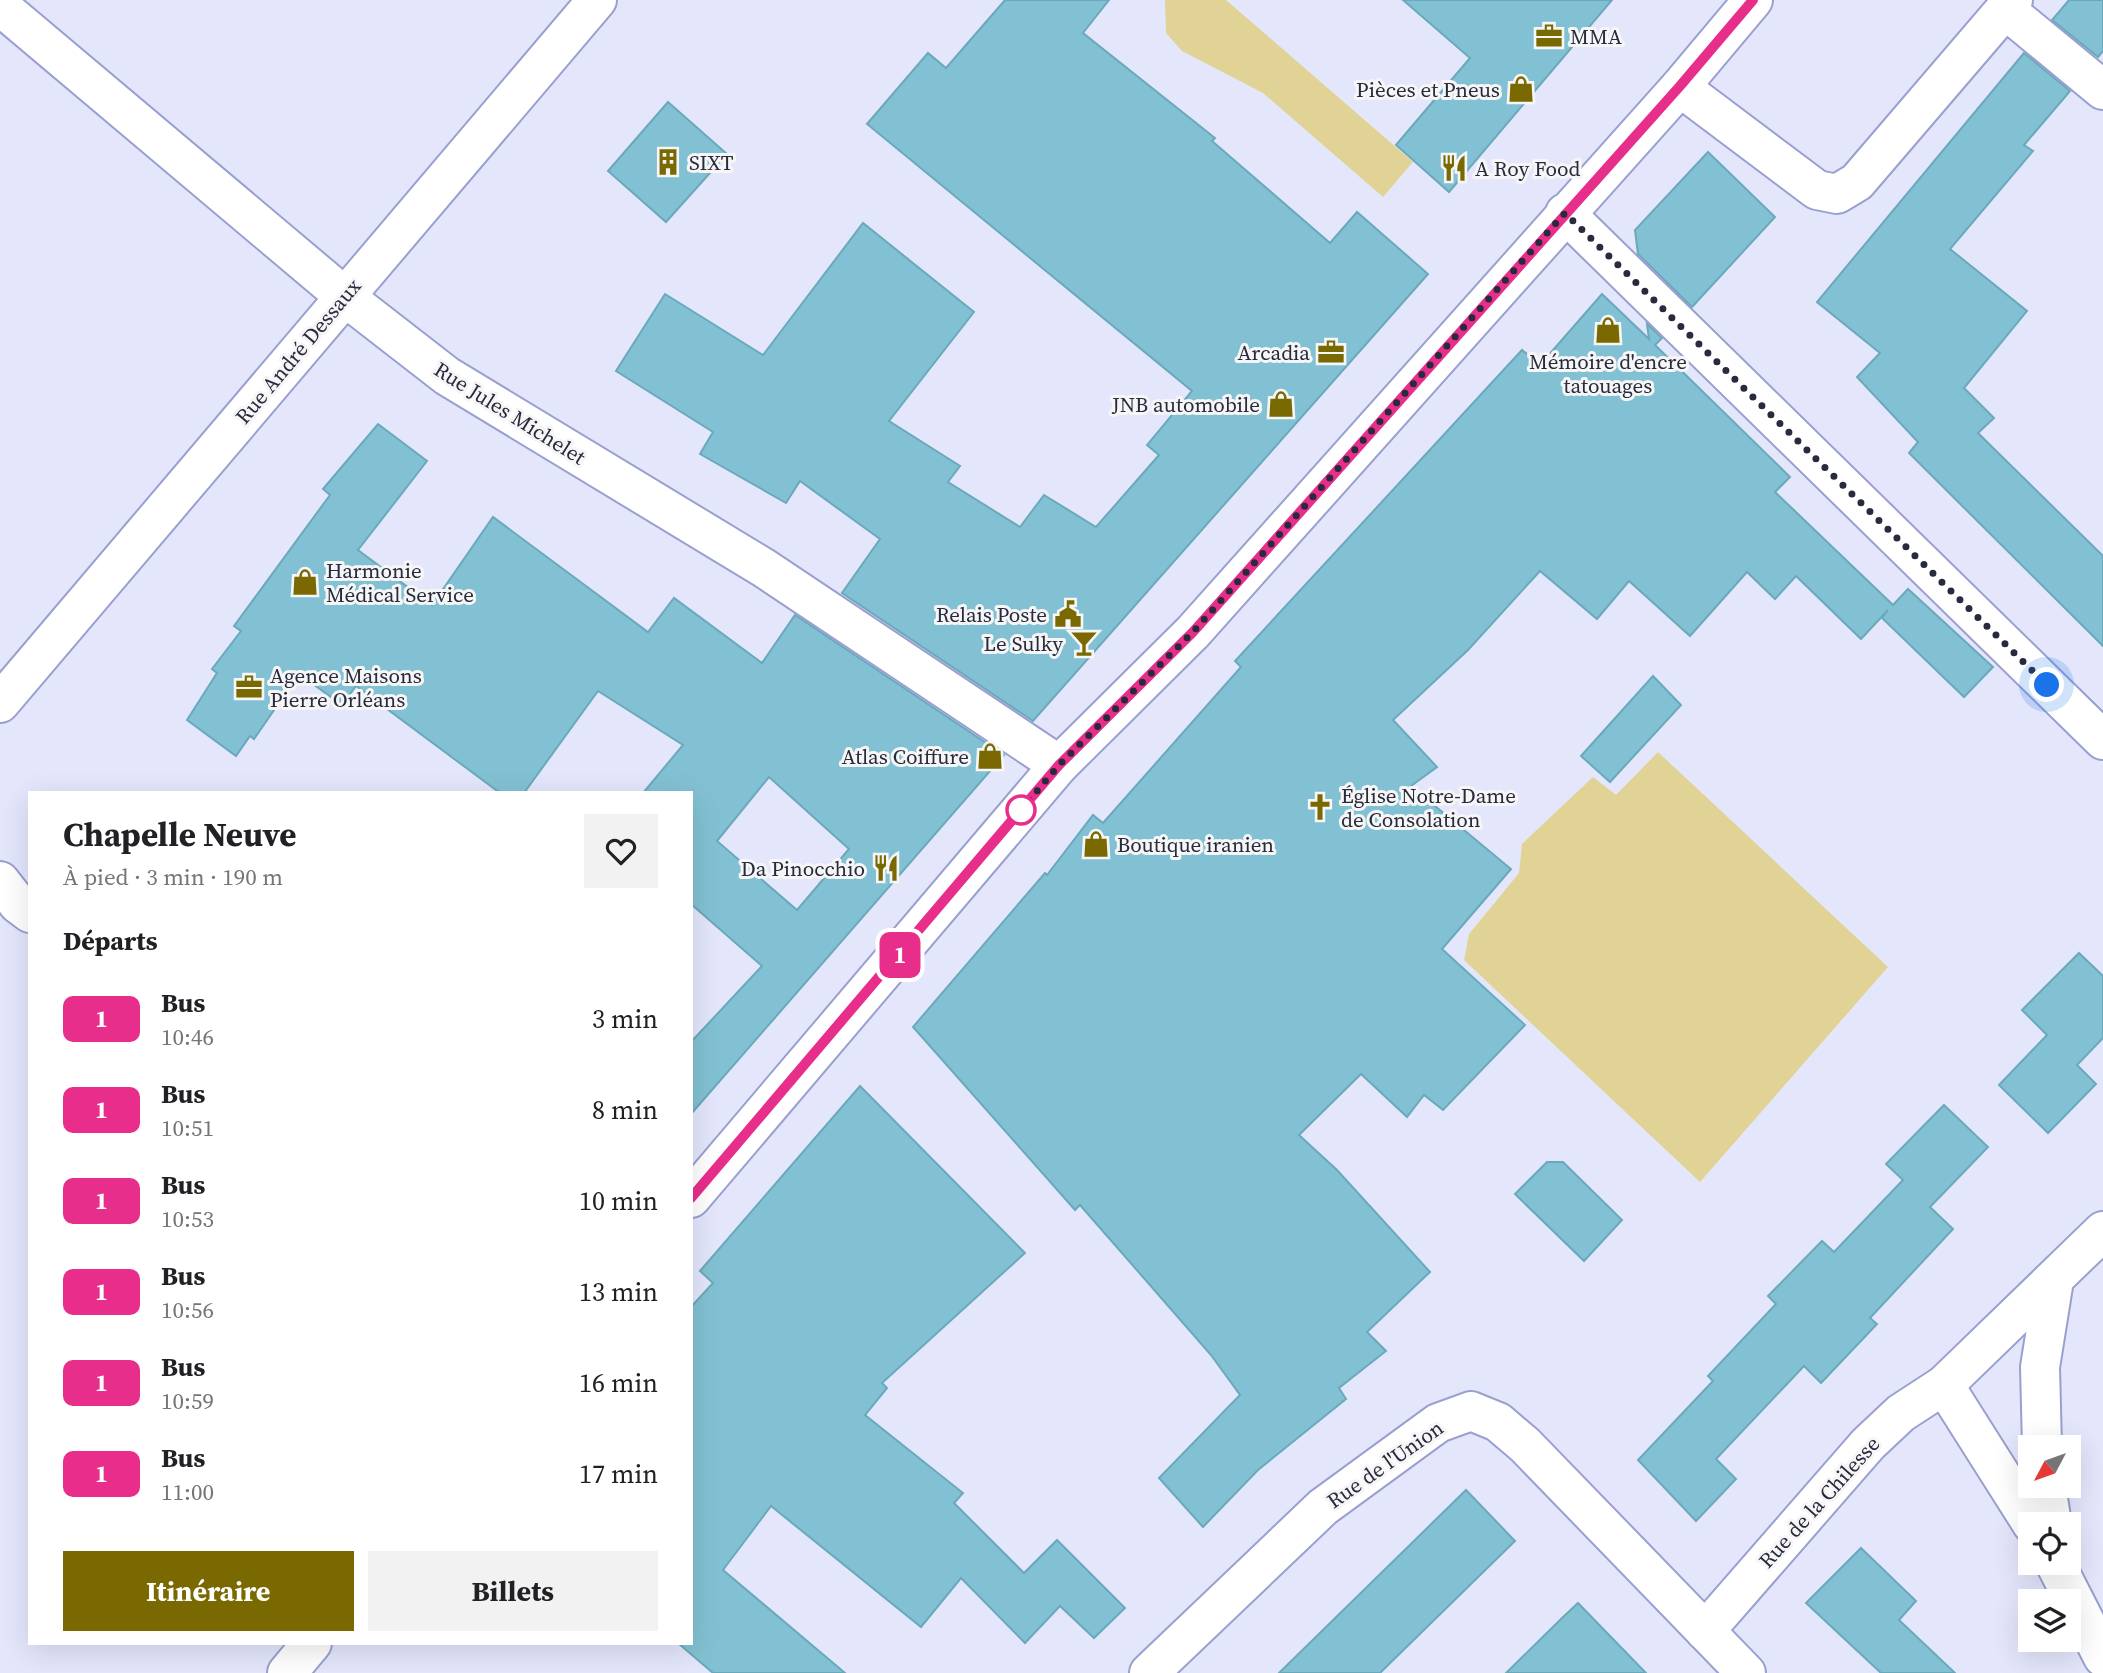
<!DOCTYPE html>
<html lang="fr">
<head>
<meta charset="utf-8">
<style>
	body { margin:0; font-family:"Source Serif 4",serif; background:#f2f2f2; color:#202124; height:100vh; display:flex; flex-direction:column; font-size:26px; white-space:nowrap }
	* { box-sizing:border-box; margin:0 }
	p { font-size:23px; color:#757577 }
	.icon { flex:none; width:38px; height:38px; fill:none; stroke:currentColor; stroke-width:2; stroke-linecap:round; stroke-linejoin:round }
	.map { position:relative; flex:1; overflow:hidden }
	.drawer { position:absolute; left:28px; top:791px; width:665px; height:854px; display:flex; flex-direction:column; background:#fff; border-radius:0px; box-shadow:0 7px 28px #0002 }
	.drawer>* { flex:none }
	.badge { padding:0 14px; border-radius:10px; font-size:24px; line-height:46px }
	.needle { width:46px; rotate:229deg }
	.buttons { position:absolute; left:2018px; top:1435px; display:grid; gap:14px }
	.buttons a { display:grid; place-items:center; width:63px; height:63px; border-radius:0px; background:#fff; box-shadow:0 7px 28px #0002; font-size:35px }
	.you { position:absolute; width:35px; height:35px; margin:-18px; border:5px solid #fff; border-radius:50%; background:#1a73e8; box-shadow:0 0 0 10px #1a73e833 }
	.map>.badge { position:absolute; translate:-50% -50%; box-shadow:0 0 0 4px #fff }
	h2 { padding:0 35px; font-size:26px; line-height:63px }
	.round { display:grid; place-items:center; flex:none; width:74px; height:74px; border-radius:0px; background:#f2f2f2 }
	.headline { display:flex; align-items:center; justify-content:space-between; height:119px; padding:0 35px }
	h1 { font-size:33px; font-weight:700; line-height:52px }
	.cta { display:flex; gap:14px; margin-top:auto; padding:14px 35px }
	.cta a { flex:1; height:80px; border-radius:0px; background:#796900; color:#fff; font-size:28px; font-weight:700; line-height:80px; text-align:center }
	.cta a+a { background:#f2f2f2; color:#202124 }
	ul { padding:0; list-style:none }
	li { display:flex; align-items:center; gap:21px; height:91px; padding:0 35px }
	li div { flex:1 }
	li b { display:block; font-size:26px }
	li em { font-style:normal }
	li .badge { min-width:77px; font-weight:700; text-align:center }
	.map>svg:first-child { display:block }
</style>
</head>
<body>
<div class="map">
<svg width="2103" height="1673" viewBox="0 0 2103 1673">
	<rect width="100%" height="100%" fill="#e4e7fc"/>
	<g fill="#e0d395">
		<polygon points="1165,0 1226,0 1413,162 1383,197 1263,93 1182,51 1166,33"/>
		<polygon points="1658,752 1888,967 1700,1182 1464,960 1469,934 1519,873 1522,844 1593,777 1616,795"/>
	</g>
	<g fill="#82c1d3" stroke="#6aa9bb" stroke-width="2" fill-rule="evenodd">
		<polygon points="1005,0 1109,0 1083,33 1215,138 1212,141 1330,243 1357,212 1428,274 1033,721 842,593 880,539 800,481 786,503 700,454 713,432 616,371 665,294 763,355 863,223 974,312 889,421 960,466 948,482 1020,527 1044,495 1096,527 1159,455 1147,445 1192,391 867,124 928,53 946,68"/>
		<polygon points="1403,0 1612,0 1449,192 1396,145 1470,58"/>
		<polygon points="2069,0 2103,0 2103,51 2098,57 2052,20"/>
		<polygon points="2024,53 2070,91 2024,145 2033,151 1950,249 2027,311 1964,388 1994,418 1978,433 2103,556 2103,646 1909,453 1918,442 1857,377 1880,353 1817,302"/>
		<polygon points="668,102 727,154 666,222 608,171"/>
		<polygon points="1708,152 1775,217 1692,307 1638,254 1635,230"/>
		<polygon points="1602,294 1649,339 1647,324 1662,338 1655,345 1790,477 1775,492 1893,605 1908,589 1993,667 1964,697 1882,618 1888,610 1861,639 1796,576 1775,599 1747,572 1690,636 1629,581 1597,619 1540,571 1468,650 1393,720 1437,767 1411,786 1511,869 1442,949 1525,1025 1443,1110 1424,1095 1407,1117 1361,1074 1299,1135 1337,1170 1430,1272 1367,1332 1386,1351 1339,1388 1346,1399 1258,1470 1203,1527 1159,1478 1240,1395 1211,1355 1080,1205 1075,1210 913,1027 1045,873 1047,875 1093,815 1103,823 1241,667 1235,661 1522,350 1540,365"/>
		<path d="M378 424 427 461 358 550 432 605 493 517 648 632 674 598 762 663 795 615 1004 755 691 1114V1042L762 966 691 904V793H643L683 745 598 691 524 793H500L356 686 342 705 299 674 254 739 250 736 236 756 187 720 217 673 212 669 241 631 234 626 330 495 323 489ZM769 777 849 849 797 910 717 841Z"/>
		<polygon points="1653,676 1681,705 1610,782 1581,756"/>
		<polygon points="2079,953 2103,976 2103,1038 2077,1065 2096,1084 2048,1133 1999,1085 2047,1035 2022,1010"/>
		<polygon points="860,1086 1025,1253 882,1383 887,1388 865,1415 963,1493 954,1503 1024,1573 1057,1540 1125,1608 1094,1638 1060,1606 1025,1643 961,1578 921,1627 771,1506 723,1570 845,1673 713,1673 678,1643 691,1643 691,1307 713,1283 700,1271"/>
		<polygon points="1944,1105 1988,1147 1930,1207 1953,1229 1870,1318 1877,1324 1821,1383 1804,1366 1716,1459 1736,1479 1696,1521 1638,1460 1713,1381 1708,1376 1776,1304 1768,1296 1822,1241 1834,1252 1903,1180 1886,1164"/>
		<polygon points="1547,1162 1563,1162 1622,1220 1584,1261 1515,1194"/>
		<polygon points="1466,1490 1515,1541 1380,1673 1279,1673"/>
		<polygon points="1861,1548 1916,1601 1899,1620 1955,1673 1881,1673 1806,1603"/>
		<polygon points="1578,1603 1646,1673 1506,1673 1561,1619"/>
	</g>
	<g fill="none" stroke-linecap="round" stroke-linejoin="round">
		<defs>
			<g id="street">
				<polyline points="0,6 344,296 447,376 764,568 1059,765"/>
				<polyline points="2006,10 2103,90"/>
				<polyline points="1680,87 1817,190 1837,194 1857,182 2013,0"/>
				<polyline points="1565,213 2103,740"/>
				<polyline points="0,881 18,904 30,913"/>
				<polyline points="1944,1385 2032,1524"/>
				<polyline points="2042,1447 2040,1367 2054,1280"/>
				<polyline points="2046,1486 2052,1524"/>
				<polyline points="2055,1563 2103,1657"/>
				<polyline points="1705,1631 1868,1444 1901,1413 1944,1385 2103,1231"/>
				<polyline points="1149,1673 1323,1507 1438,1423 1471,1411 1498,1422 1525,1445 1746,1673"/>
			</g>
			<g id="secondary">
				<polyline points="691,1198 1059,765 1193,632 1680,87 1753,0"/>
				<polyline points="287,1673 312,1643"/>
			</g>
			<polyline id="primary" points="0,703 597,0"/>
		</defs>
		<use href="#street" stroke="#99a0cf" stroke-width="42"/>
		<use href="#secondary" stroke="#99a0cf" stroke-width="42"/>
		<use href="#primary" stroke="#99a0cf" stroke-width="42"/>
		<use href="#street" stroke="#fff" stroke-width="38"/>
		<use href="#secondary" stroke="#fff" stroke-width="38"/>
		<use href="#primary" stroke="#fff" stroke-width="38"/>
	</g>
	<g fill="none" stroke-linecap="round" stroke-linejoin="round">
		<defs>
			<polyline id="line" points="691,1198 1059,765 1193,632 1680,86 1753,0"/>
		</defs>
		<use href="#line" stroke="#fff" stroke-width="16"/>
		<use href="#line" stroke="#e82e8b" stroke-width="10"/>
		<polyline stroke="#282a3d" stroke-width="7" stroke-dasharray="0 12.6" points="1021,810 1059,765 1193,632 1565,213 2047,685"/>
	</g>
	<defs>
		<symbol id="office-bare" viewBox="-9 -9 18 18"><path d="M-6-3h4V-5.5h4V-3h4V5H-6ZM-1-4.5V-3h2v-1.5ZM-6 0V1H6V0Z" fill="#796900" stroke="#f6f6f6" stroke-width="2.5" paint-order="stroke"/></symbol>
		<symbol id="shop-bare" viewBox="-9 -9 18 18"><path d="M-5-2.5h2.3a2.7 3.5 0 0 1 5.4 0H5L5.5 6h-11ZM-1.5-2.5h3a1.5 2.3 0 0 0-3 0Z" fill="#796900" stroke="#f6f6f6" stroke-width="2.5" paint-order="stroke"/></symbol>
		<symbol id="building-bare" viewBox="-9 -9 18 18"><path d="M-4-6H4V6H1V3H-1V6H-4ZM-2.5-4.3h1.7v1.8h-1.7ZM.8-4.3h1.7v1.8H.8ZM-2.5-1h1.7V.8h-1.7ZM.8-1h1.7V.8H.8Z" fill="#796900" stroke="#f6f6f6" stroke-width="2.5" paint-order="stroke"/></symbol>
		<symbol id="restaurant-bare" viewBox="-9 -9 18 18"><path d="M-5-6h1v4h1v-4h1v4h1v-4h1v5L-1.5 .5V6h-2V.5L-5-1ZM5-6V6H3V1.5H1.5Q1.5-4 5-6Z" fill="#796900" stroke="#f6f6f6" stroke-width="2.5" paint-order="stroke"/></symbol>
		<symbol id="civic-bare" viewBox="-9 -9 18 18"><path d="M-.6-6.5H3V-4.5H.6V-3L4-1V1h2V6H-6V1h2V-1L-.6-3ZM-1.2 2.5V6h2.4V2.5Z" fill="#796900" stroke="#f6f6f6" stroke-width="2.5" paint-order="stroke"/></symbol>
		<symbol id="bar-bare" viewBox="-9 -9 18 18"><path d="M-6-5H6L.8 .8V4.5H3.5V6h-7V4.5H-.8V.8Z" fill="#796900" stroke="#f6f6f6" stroke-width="2.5" paint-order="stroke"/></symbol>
		<symbol id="church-bare" viewBox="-9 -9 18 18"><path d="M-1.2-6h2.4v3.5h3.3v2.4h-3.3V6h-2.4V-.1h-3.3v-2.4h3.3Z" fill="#796900" stroke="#f6f6f6" stroke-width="2.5" paint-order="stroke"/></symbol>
	</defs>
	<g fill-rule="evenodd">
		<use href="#office-bare" x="1530" y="17" width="38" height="38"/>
		<use href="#shop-bare" x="1502" y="70" width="38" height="38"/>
		<use href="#building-bare" x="649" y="143" width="38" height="38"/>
		<use href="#restaurant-bare" x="1435" y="149" width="38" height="38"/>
		<use href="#shop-bare" x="1589" y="311" width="38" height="38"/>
		<use href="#office-bare" x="1312" y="333" width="38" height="38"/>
		<use href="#shop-bare" x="1262" y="385" width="38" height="38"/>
		<use href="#shop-bare" x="286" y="563" width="38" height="38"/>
		<use href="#civic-bare" x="1049" y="595" width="38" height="38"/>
		<use href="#bar-bare" x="1065" y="624" width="38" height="38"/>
		<use href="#office-bare" x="230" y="668" width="38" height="38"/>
		<use href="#shop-bare" x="971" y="737" width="38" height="38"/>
		<use href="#church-bare" x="1301" y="788" width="38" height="38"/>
		<use href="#shop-bare" x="1077" y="825" width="38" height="38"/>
		<use href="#restaurant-bare" x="867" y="849" width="38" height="38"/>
	</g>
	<circle fill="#fff" stroke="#e82e8b" stroke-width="3.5" cx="1021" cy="810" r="14"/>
	<g text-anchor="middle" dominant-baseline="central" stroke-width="6" stroke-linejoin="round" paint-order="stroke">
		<g font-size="21" fill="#282a3d" stroke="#f6f6f6" text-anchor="start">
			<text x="1570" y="36">MMA</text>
			<text x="1500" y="89" text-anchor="end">Pièces et Pneus</text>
			<text x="689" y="162">SIXT</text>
			<text x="1475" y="168">A Roy Food</text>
			<text x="1310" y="352" text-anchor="end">Arcadia</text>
			<text x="1608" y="361" text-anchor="middle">Mémoire d'encre<tspan x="1608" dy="24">tatouages</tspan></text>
			<text x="1260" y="404" text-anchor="end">JNB automobile</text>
			<text x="326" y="570">Harmonie<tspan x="326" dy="24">Médical Service</tspan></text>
			<text x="1047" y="614" text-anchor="end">Relais Poste</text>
			<text x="1063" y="643" text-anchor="end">Le Sulky</text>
			<text x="270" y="675">Agence Maisons<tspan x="270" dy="24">Pierre Orléans</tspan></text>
			<text x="969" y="756" text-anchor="end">Atlas Coiffure</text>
			<text x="1341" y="795">Église Notre-Dame<tspan x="1341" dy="24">de Consolation</tspan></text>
			<text x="1117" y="844">Boutique iranien</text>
			<text x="865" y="868" text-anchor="end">Da Pinocchio</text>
		</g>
		<g font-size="21" fill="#282a3d" stroke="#f6f6f6">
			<text transform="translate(298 351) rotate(-50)">Rue André Dessaux</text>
			<text transform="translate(510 413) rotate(32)">Rue Jules Michelet</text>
			<text transform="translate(1385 1464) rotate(-35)">Rue de l'Union</text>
			<text transform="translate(1819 1502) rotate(-48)">Rue de la Chilesse</text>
		</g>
	</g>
</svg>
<div class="buttons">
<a><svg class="needle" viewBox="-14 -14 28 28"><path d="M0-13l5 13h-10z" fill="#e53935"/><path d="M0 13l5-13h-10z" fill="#757577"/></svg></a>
<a><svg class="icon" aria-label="locate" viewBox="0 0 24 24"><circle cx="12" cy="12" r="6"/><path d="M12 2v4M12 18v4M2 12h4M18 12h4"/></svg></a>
<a><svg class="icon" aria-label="layers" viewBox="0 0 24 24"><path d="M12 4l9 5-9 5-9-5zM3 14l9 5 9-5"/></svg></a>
</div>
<div class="you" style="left:2047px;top:685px"></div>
<b class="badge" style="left:900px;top:955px;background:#e82e8b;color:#fff">1</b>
<section class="drawer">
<div class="headline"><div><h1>Chapelle Neuve</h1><p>À pied · 3 min · 190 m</p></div><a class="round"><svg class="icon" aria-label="heart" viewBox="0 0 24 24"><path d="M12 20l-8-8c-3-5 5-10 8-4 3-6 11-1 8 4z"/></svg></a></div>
<h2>Départs</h2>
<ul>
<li><span class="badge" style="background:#e82e8b;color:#fff">1</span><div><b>Bus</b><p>10:46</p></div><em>3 min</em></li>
<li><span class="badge" style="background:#e92d8b;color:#fff">1</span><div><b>Bus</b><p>10:51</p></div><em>8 min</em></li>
<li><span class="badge" style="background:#e82e8b;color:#fff">1</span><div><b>Bus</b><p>10:53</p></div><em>10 min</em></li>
<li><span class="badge" style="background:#e92d8b;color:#fff">1</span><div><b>Bus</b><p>10:56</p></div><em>13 min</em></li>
<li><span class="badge" style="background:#e82e8b;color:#fff">1</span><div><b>Bus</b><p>10:59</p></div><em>16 min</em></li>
<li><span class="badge" style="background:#e92d8b;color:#fff">1</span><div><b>Bus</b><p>11:00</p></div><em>17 min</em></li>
</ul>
<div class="cta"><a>Itinéraire</a><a>Billets</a></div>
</section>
</div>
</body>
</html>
